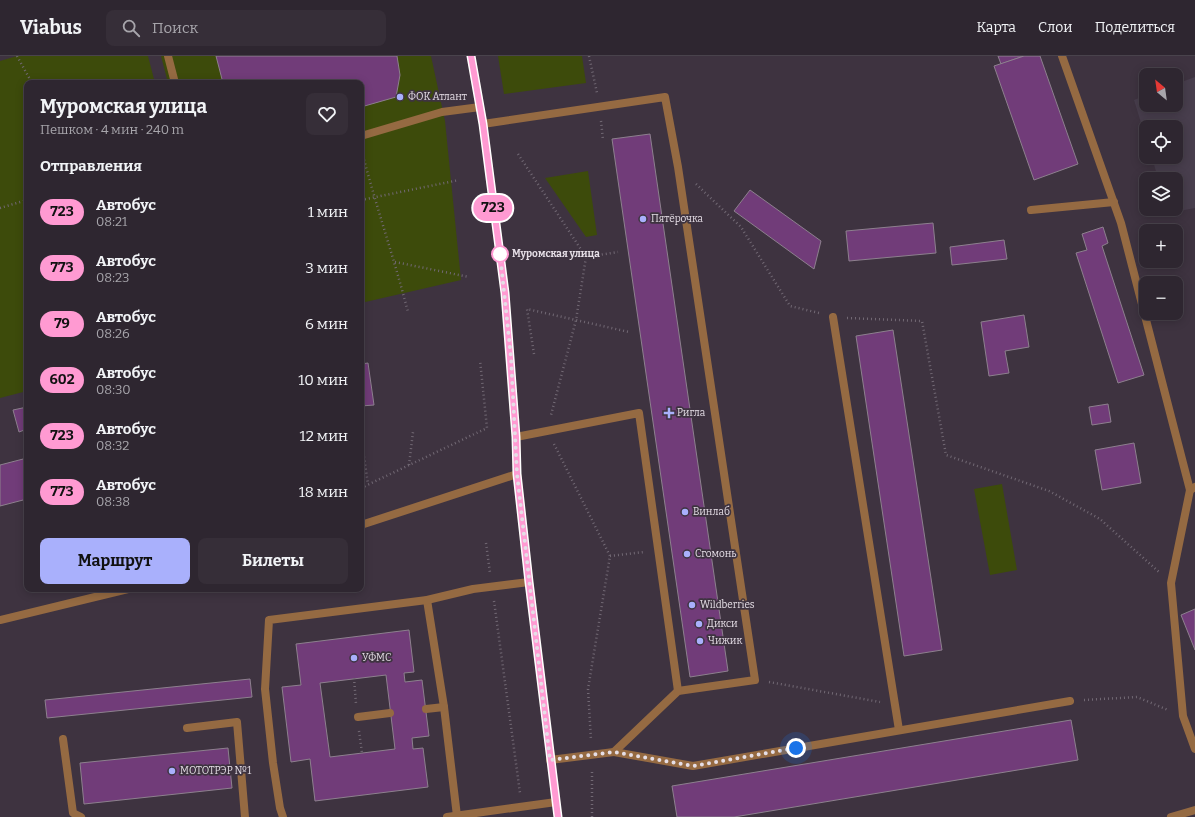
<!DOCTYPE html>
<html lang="ru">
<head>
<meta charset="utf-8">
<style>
	body { margin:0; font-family:Bitter,serif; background:#362e38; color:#f1f3f6; height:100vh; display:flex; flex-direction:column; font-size:15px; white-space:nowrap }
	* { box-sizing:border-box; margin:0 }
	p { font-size:13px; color:#a7a5ab }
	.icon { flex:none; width:22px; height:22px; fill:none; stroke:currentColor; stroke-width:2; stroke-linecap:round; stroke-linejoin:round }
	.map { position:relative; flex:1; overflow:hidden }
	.side { position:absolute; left:24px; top:24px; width:340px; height:512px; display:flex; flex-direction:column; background:#2e2630; border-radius:8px; box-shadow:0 2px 10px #0003,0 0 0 1px #49434c }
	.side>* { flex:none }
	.badge { padding:0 8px; border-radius:13px; font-size:14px; line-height:26px }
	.needle { width:26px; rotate:331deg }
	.fabs { position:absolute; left:1139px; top:12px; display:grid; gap:8px }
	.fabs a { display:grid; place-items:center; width:44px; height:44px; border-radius:8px; background:#2e2630; box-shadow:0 2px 10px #0003,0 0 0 1px #49434c; font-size:20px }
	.you { position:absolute; width:20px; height:20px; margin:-10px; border:3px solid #fff; border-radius:50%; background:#1a73e8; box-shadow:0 0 0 6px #1a73e833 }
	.map>.badge { position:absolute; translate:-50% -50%; box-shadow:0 0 0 2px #fff }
	h2 { padding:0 16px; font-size:15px; line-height:36px }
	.round { display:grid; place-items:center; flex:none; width:42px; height:42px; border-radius:8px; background:#362e38 }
	.summary { display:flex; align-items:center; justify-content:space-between; height:68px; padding:0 16px }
	h1 { font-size:19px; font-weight:700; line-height:30px }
	.cta { display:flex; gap:8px; margin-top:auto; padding:8px 16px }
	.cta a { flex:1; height:46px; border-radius:8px; background:#a9b0fc; color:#111; font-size:16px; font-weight:700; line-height:46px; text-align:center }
	.cta a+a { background:#362e38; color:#f1f3f6 }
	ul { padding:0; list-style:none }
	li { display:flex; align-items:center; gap:12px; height:56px; padding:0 16px }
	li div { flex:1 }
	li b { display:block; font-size:15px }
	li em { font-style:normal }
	li .badge { min-width:44px; font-weight:700; text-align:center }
	header { display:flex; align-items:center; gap:24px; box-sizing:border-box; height:56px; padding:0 20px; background:#2e2630; border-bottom:1px solid #49434c }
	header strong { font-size:19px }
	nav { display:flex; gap:22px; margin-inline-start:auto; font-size:14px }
	.search { width:280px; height:36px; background:#362e38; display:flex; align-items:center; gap:10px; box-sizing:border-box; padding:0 14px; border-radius:8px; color:#a7a5ab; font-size:15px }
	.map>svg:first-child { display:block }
</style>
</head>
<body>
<header>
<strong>Viabus</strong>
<div class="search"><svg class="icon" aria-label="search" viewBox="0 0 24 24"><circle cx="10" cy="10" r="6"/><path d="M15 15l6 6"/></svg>Поиск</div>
<nav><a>Карта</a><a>Слои</a><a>Поделиться</a></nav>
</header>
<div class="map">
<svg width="1195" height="761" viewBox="0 0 1195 761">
	<rect width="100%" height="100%" fill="#3e3340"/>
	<polygon fill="#483e4d" points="1195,21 1195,152 1169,157 1168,153 1176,153 1176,123 1158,123 1152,101 1176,101 1176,71 1146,71 1146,83 1134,44 1146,39 1146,49 1176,49 1176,28"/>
	<g fill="#3d4b0b">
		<polygon points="17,0 148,0 155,27 27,27 27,335 0,342 0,5"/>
		<polygon points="161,0 431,0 445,65 461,224 361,247 361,27 168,27"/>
		<polygon points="498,0 582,0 586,27 504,38"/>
		<polygon points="588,115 597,179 586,181 545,122"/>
		<polygon points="1002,428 1017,514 990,519 974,433"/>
	</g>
	<g fill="#713c79" stroke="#8d808e" fill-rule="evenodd">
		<polygon points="216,0 397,0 400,19 396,41 361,51 361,27 223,27"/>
		<polygon points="998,0 1024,0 1001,8"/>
		<polygon points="1024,0 1040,0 1078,108 1034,124 994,10"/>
		<polygon points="650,78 728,615 690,621 612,83"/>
		<polygon points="750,134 821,185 814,213 734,155"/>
		<polygon points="933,167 936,197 849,205 846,175"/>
		<polygon points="1103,171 1108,187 1102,190 1144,319 1118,327 1076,197 1087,194 1082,178"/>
		<polygon points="1004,184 1007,203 952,209 950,191"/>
		<polygon points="1024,259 1029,291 1005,295 1009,317 989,320 981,266"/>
		<polygon points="893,274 942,594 904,600 856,280"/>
		<polygon points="368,307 374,349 361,350 361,308"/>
		<polygon points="1108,348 1111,366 1092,369 1089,351"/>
		<polygon points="27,351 27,373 19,376 13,354"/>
		<polygon points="1134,387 1141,427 1102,434 1095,394"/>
		<polygon points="27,402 27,443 0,450 0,409"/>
		<polygon points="1195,553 1195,594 1181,559"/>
		<path d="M409 574 414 616 404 617 405 626 422 624 429 680 412 682 413 693 423 692 428 731 315 745 310 703 291 706 282 631 301 629 296 588ZM386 619 395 693 330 701 320 627Z"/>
		<polygon points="250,623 252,641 47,662 45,644"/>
		<polygon points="1071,664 1078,704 734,761 677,761 672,730"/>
		<polygon points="228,692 232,732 84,748 80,707"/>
	</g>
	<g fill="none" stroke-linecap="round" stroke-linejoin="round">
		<g stroke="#726974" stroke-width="2.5" stroke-dasharray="1 3" stroke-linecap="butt">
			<polyline points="17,0 32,27"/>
			<polyline points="589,0 597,37"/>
			<polyline points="601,65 603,84"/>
			<path d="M362 96C376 150 394 202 408 256"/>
			<polyline points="518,98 586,201 576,264 551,359"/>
			<polyline points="696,128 741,171 790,250 819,257"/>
			<polyline points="361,144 459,124"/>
			<polyline points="0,152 27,144"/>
			<polyline points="586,201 618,196"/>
			<polyline points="395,206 469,221"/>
			<polyline points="847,262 922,265 946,399 1049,435 1100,463 1159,516"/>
			<polyline points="534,298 527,253 629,276"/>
			<polyline points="361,381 368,428"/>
			<polyline points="554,388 610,500 588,633 591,684"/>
			<polyline points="409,409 413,376"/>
			<polyline points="361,432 487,372 480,304"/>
			<polyline points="486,487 490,517"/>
			<polyline points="610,500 644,496"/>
			<polyline points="494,545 520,737"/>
			<polyline points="354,622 356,648"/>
			<polyline points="769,626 880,646"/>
			<polyline points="1084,644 1137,641 1168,654"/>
			<polyline points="359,675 362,697"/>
			<polyline points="592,761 592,713"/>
		</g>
		<g stroke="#956a42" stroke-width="8">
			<polyline points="168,0 175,27"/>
			<polyline points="1062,0 1121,167 1190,434"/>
			<polyline points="483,68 665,41 678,111 755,624 678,635 614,696 550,704"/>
			<polyline points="361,80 442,56 480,51"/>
			<polyline points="1031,154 1114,146"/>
			<polyline points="833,261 899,674"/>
			<polyline points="516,381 639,357 678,635"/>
			<polyline points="1195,431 1190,434 1171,527 1183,660 1195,693"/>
			<polyline points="427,544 444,651 457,760"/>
			<polyline points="426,653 444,651"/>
			<polyline points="358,661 390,657"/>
			<polyline points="187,672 237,666 245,761"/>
			<polyline points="63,683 73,757 81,761"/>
			<polyline points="614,696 693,710 1070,645"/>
			<polyline points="283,761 280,752 273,707 265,633 269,564 427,544 473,533 529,526"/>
			<polyline points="447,761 556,746"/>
		</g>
		<polyline stroke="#956a42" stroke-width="8" points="1171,761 1195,754"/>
		<g stroke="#956a42" stroke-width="8">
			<polyline points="471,0 483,68 505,237 516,381 517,418 529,526 558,761"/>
			<polyline points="361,469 517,418"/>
			<polyline points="0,564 128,533"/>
		</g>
	</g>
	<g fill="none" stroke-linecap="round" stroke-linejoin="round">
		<defs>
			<polyline id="line" points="471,0 483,68 505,237 516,381 517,418 529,526 558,761"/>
		</defs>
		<use href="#line" stroke="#fff" stroke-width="9"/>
		<use href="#line" stroke="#ff9ad2" stroke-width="6"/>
		<polyline stroke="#e5dee6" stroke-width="4" stroke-dasharray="0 7.2" points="500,198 511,301 517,418 550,704 614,696 693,710 796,692"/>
	</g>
	<g fill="#a9b0fc" stroke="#3e3340" stroke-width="1.5">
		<circle cx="400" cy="41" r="4"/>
		<circle cx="643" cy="163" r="4"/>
		<path d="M667 351h4v4h4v4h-4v4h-4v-4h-4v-4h4z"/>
		<circle cx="685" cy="456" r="4"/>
		<circle cx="687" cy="498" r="4"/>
		<circle cx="692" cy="549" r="4"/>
		<circle cx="699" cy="568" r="4"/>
		<circle cx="700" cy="585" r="4"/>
		<circle cx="354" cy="602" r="4"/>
		<circle cx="172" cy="715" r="4"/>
	</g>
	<circle fill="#fff" stroke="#ff9ad2" stroke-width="2" cx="500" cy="198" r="8"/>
	<g text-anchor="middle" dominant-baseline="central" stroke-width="3.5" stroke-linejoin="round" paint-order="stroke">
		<g font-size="10" fill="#e5dee6" stroke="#3e3340" text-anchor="start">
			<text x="408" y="41">ФОК Атлант</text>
			<text x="651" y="163">Пятёрочка</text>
			<text x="677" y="357">Ригла</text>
			<text x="693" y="456">Винлаб</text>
			<text x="695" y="498">Сгомонь</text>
			<text x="700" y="549">Wildberries</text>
			<text x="707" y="568">Дикси</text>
			<text x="708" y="585">Чижик</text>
			<text x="362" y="602">УФМС</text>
			<text x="180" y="715">МОТОТРЭР №1</text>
		</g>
		<g font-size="10" font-weight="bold" fill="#e5dee6" stroke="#3e3340" text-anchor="start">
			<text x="512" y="198">Муромская улица</text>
		</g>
	</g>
</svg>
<div class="fabs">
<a><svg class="needle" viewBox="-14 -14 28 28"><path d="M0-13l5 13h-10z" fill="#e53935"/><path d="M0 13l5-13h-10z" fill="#a7a5ab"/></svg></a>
<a><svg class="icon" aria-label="locate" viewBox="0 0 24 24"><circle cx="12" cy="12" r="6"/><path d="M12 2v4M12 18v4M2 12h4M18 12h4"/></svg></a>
<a><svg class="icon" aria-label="layers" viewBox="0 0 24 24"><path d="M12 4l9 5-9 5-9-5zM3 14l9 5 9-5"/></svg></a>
<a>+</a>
<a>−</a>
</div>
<div class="you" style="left:796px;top:692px"></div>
<b class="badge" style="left:493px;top:152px;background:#ff9ad2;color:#111">723</b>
<section class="side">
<div class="summary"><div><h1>Муромская улица</h1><p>Пешком · 4 мин · 240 m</p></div><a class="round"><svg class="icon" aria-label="heart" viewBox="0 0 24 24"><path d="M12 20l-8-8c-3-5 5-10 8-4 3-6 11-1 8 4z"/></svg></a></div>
<h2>Отправления</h2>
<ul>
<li><span class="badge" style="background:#ff9ad2;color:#111">723</span><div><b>Автобус</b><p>08:21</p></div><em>1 мин</em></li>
<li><span class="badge" style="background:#ff9ad2;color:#111">773</span><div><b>Автобус</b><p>08:23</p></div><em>3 мин</em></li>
<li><span class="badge" style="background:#ff9ad2;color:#111">79</span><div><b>Автобус</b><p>08:26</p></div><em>6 мин</em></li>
<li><span class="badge" style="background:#ff9ad2;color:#111">602</span><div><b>Автобус</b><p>08:30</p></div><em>10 мин</em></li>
<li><span class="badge" style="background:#ff9ad2;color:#111">723</span><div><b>Автобус</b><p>08:32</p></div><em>12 мин</em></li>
<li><span class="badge" style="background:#ff9ad2;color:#111">773</span><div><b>Автобус</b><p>08:38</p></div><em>18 мин</em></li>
</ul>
<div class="cta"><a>Маршрут</a><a>Билеты</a></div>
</section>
</div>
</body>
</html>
